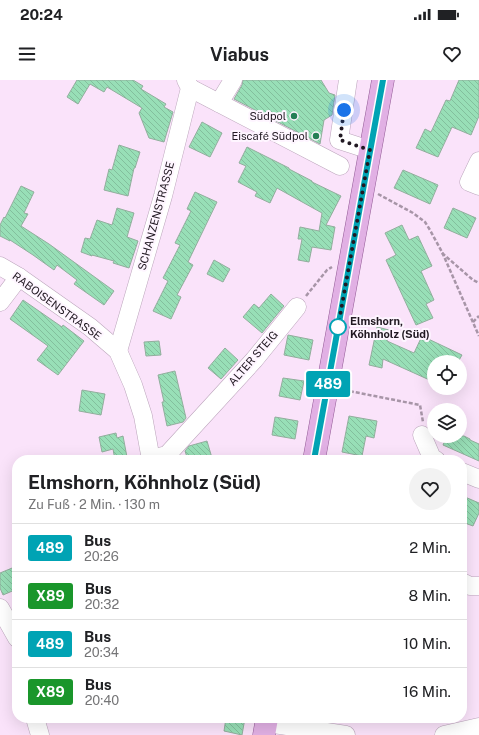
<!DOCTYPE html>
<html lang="de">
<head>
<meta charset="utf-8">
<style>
	body { margin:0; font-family:"Public Sans",sans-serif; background:#f2f2f2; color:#202124; height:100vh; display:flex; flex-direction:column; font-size:15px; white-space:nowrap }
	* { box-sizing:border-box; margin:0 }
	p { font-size:13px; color:#757577 }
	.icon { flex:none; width:22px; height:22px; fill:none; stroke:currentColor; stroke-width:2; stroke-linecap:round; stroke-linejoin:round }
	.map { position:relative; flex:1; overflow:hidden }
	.panel { position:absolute; left:12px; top:375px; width:455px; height:268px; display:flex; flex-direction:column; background:#fff; border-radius:16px; box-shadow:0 4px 16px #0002 }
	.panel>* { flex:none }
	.badge { padding:0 8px; border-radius:3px; font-size:14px; line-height:26px }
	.tools { position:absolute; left:427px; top:275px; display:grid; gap:8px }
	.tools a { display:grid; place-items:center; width:40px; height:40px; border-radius:50%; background:#fff; box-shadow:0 4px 16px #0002; font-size:20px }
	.you { position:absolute; width:20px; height:20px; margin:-10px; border:3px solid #fff; border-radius:50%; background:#1a73e8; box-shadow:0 0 0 6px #1a73e833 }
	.map>.badge { position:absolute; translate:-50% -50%; box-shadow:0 0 0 2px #fff }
	.round { display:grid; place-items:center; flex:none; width:42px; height:42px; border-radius:21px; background:#f2f2f2 }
	.overview { display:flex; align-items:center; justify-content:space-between; height:68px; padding:0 16px }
	h1 { font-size:19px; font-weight:700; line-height:30px }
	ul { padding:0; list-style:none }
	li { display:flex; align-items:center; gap:12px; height:48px; padding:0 16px; border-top:1px solid #e0e0e0 }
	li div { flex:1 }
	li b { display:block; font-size:15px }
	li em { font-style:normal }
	li .badge { min-width:44px; font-weight:700; text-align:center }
	.status { display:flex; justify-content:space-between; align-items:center; height:28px; padding:0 20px; background:#fff; direction:ltr }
	.status svg { height:11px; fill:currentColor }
	header { display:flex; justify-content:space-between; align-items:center; height:52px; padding:0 16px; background:#fff; font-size:18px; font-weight:700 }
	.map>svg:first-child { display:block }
</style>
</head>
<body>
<div class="status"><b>20:24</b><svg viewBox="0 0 49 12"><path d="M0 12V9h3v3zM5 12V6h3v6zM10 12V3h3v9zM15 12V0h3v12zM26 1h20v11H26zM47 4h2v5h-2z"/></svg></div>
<header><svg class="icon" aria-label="menu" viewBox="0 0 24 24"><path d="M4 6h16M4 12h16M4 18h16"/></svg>Viabus<svg class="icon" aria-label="heart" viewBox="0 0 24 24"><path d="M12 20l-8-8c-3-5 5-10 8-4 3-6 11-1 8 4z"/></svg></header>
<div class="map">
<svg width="479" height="655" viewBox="0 0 479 655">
	<defs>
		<pattern id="building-back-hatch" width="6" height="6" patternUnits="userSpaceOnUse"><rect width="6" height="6" fill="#98dfb7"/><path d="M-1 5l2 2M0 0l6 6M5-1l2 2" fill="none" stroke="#83bf9d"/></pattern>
	</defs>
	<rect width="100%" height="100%" fill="#fae3fa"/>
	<g fill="url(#building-back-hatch)" stroke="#92ae9d">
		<polygon points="77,0 133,0 143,6 141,9 166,24 164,27 173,32 164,62 149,58 139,33 142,28 107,7 104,12 90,4 78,24 67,17"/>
		<polygon points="243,0 321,0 329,13 335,15 332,35 324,40 320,64 234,19 242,5"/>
		<polygon points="459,0 479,0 479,36 471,55 452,47 438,77 416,68 425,49 431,52 446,20 450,21"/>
		<polygon points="202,42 222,53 210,77 189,67"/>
		<polygon points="119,65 140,72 135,88 134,88 128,116 104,110 109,89 112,90"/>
		<polygon points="247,67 289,88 289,89 312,101 312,102 341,116 326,145 335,147 331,170 312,167 309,182 298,180 302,159 298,159 300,147 319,151 322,133 277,108 270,123 255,116 257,112 238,102 246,86 239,83"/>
		<polygon points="403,90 438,105 430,124 394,108"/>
		<polygon points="21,106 34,112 24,133 28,134 21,146 49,164 114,211 104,225 74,204 77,200 57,185 54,190 33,175 10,160 10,161 0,156 0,145 4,137 5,138"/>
		<polygon points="195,112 217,122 188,182 193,185 177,215 181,217 171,239 153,231 168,201 163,198 180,165 175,163 191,131 187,129"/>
		<polygon points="117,128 134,133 127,157 138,161 129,188 113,183 114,181 92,175 92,176 81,172 85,158 90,159 97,140 112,145"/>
		<polygon points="453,128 476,138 467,158 444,148"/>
		<polygon points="402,145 409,160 418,156 432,186 421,191 434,220 426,224 433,238 416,245 386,180 396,175 385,153"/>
		<polygon points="214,180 230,189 223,202 207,194"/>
		<polygon points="271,214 284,226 262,253 243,237 254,224 259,228"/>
		<polygon points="23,220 62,247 63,245 84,261 58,295 37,280 48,266 10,239"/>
		<polygon points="377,247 389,250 387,261 414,273 422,256 462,275 458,282 434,282 434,302 383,279 382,288 369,285"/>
		<polygon points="288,255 313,260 309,280 284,275"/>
		<polygon points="159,261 161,275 146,276 144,262"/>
		<polygon points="225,268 238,280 221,299 208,288"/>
		<polygon points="175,291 186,338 183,342 167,346 162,322 164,322 158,295"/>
		<polygon points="283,298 304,301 300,320 279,316"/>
		<polygon points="82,310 105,314 101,335 79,331"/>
		<polygon points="349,336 377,341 374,358 366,356 362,376 342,372"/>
		<polygon points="275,337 298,341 295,359 272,355"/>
		<polygon points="116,353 117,358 123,356 127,377 115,380 113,369 102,372 99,357"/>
		<polygon points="447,356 464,356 470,359 470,360 479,364 479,381 443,365"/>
		<polygon points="207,361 212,378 204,380 188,380 185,371 189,366"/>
		<polygon points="465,417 479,423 479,433 473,446 462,442 462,424"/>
		<polygon points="17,486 17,509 3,515 0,508 0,493"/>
		<polygon points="226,638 245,638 242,655 224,651"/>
	</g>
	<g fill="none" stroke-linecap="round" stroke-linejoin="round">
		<defs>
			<g id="minor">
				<polyline points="348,0 339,60 370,70"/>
				<polyline points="190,8 340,86"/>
				<polyline points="219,23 233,0"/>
				<polyline points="479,81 469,102 479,106"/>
				<polyline points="0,186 19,197 90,247 118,271 133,305 143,336 151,380"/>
				<polyline points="0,222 19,197"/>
				<polyline points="118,271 163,116 190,8 186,0"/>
				<polyline points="422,355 432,378 436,380"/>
				<polyline points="151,379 167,375 254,280 297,227"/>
				<polyline points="462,392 479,399"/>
				<polyline points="462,502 470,506 479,506"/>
				<polyline points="0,528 17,558"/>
				<polyline points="35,638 40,655"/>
				<polyline points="267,643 346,655"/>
				<polyline points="444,655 479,647"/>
			</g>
			<g id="major">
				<polyline points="314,380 383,0"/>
				<polyline points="264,655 267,638"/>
			</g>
		</defs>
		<use href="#minor" stroke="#bca6bc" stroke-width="19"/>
		<use href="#major" stroke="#915994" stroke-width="23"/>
		<g stroke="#a795a7" stroke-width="2.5" stroke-dasharray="4 2" stroke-linecap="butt">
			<polyline points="378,114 413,133 425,142 430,150 442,172 479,256"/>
			<polyline points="442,173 473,200 479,203"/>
			<polyline points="306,216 327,190 332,187"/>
			<polyline points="473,242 479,236"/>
			<polyline points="344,310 420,325 423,342"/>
		</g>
		<use href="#minor" stroke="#fff" stroke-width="18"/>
		<use href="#major" stroke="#e1b0e4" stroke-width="22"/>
	</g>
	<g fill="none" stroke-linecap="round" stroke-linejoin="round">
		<defs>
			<polyline id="line" points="314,380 383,0"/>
		</defs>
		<use href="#line" stroke="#fff" stroke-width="9"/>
		<use href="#line" stroke="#00a3b4" stroke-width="6"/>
		<polyline stroke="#211922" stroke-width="4" stroke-dasharray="0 7.2" points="338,247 370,70 340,60 344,30"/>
	</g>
	<g fill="#247f55" stroke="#fef5ff" stroke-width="1.5">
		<circle cx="294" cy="36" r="4"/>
		<circle cx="316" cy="56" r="4"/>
	</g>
	<circle fill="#fff" stroke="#00a3b4" stroke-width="2" cx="338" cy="247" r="8"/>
	<g text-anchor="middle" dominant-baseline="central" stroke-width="4" stroke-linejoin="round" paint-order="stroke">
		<g font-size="11" fill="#211922" stroke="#fef5ff" text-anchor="end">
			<text x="286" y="36">Südpol</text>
			<text x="308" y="56">Eiscafé Südpol</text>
		</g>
		<g font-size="11" fill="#211922" stroke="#fef5ff">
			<text transform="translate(156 136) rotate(-75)">SCHANZENSTRASSE</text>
			<text transform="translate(57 226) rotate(36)">RABOISENSTRASSE</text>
			<text transform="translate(253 278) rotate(-49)">ALTER STEIG</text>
		</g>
		<g font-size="11" font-weight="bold" fill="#211922" stroke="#fef5ff" text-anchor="start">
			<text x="350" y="241">Elmshorn,<tspan x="350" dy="13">Köhnholz (Süd)</tspan></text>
		</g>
	</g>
</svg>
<div class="tools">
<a><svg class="icon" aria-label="locate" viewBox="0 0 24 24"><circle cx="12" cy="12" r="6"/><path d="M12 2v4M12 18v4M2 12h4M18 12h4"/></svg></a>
<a><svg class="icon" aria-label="layers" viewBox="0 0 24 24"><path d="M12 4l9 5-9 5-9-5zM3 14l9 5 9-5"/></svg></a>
</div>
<div class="you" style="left:344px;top:30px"></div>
<b class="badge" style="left:328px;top:304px;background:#00a3b4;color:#fff">489</b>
<section class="panel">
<div class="overview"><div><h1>Elmshorn, Köhnholz (Süd)</h1><p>Zu Fuß · 2 Min. · 130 m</p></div><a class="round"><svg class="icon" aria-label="heart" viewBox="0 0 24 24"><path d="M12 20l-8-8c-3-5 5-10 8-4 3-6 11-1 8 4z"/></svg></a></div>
<ul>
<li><span class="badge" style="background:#00a3b4;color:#fff">489</span><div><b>Bus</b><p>20:26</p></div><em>2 Min.</em></li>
<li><span class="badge" style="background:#1a962b;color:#fff">X89</span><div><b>Bus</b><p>20:32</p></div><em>8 Min.</em></li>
<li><span class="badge" style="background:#00a3b4;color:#fff">489</span><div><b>Bus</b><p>20:34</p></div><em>10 Min.</em></li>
<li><span class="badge" style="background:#1a962b;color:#fff">X89</span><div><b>Bus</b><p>20:40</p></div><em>16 Min.</em></li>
</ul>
</section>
</div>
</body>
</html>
